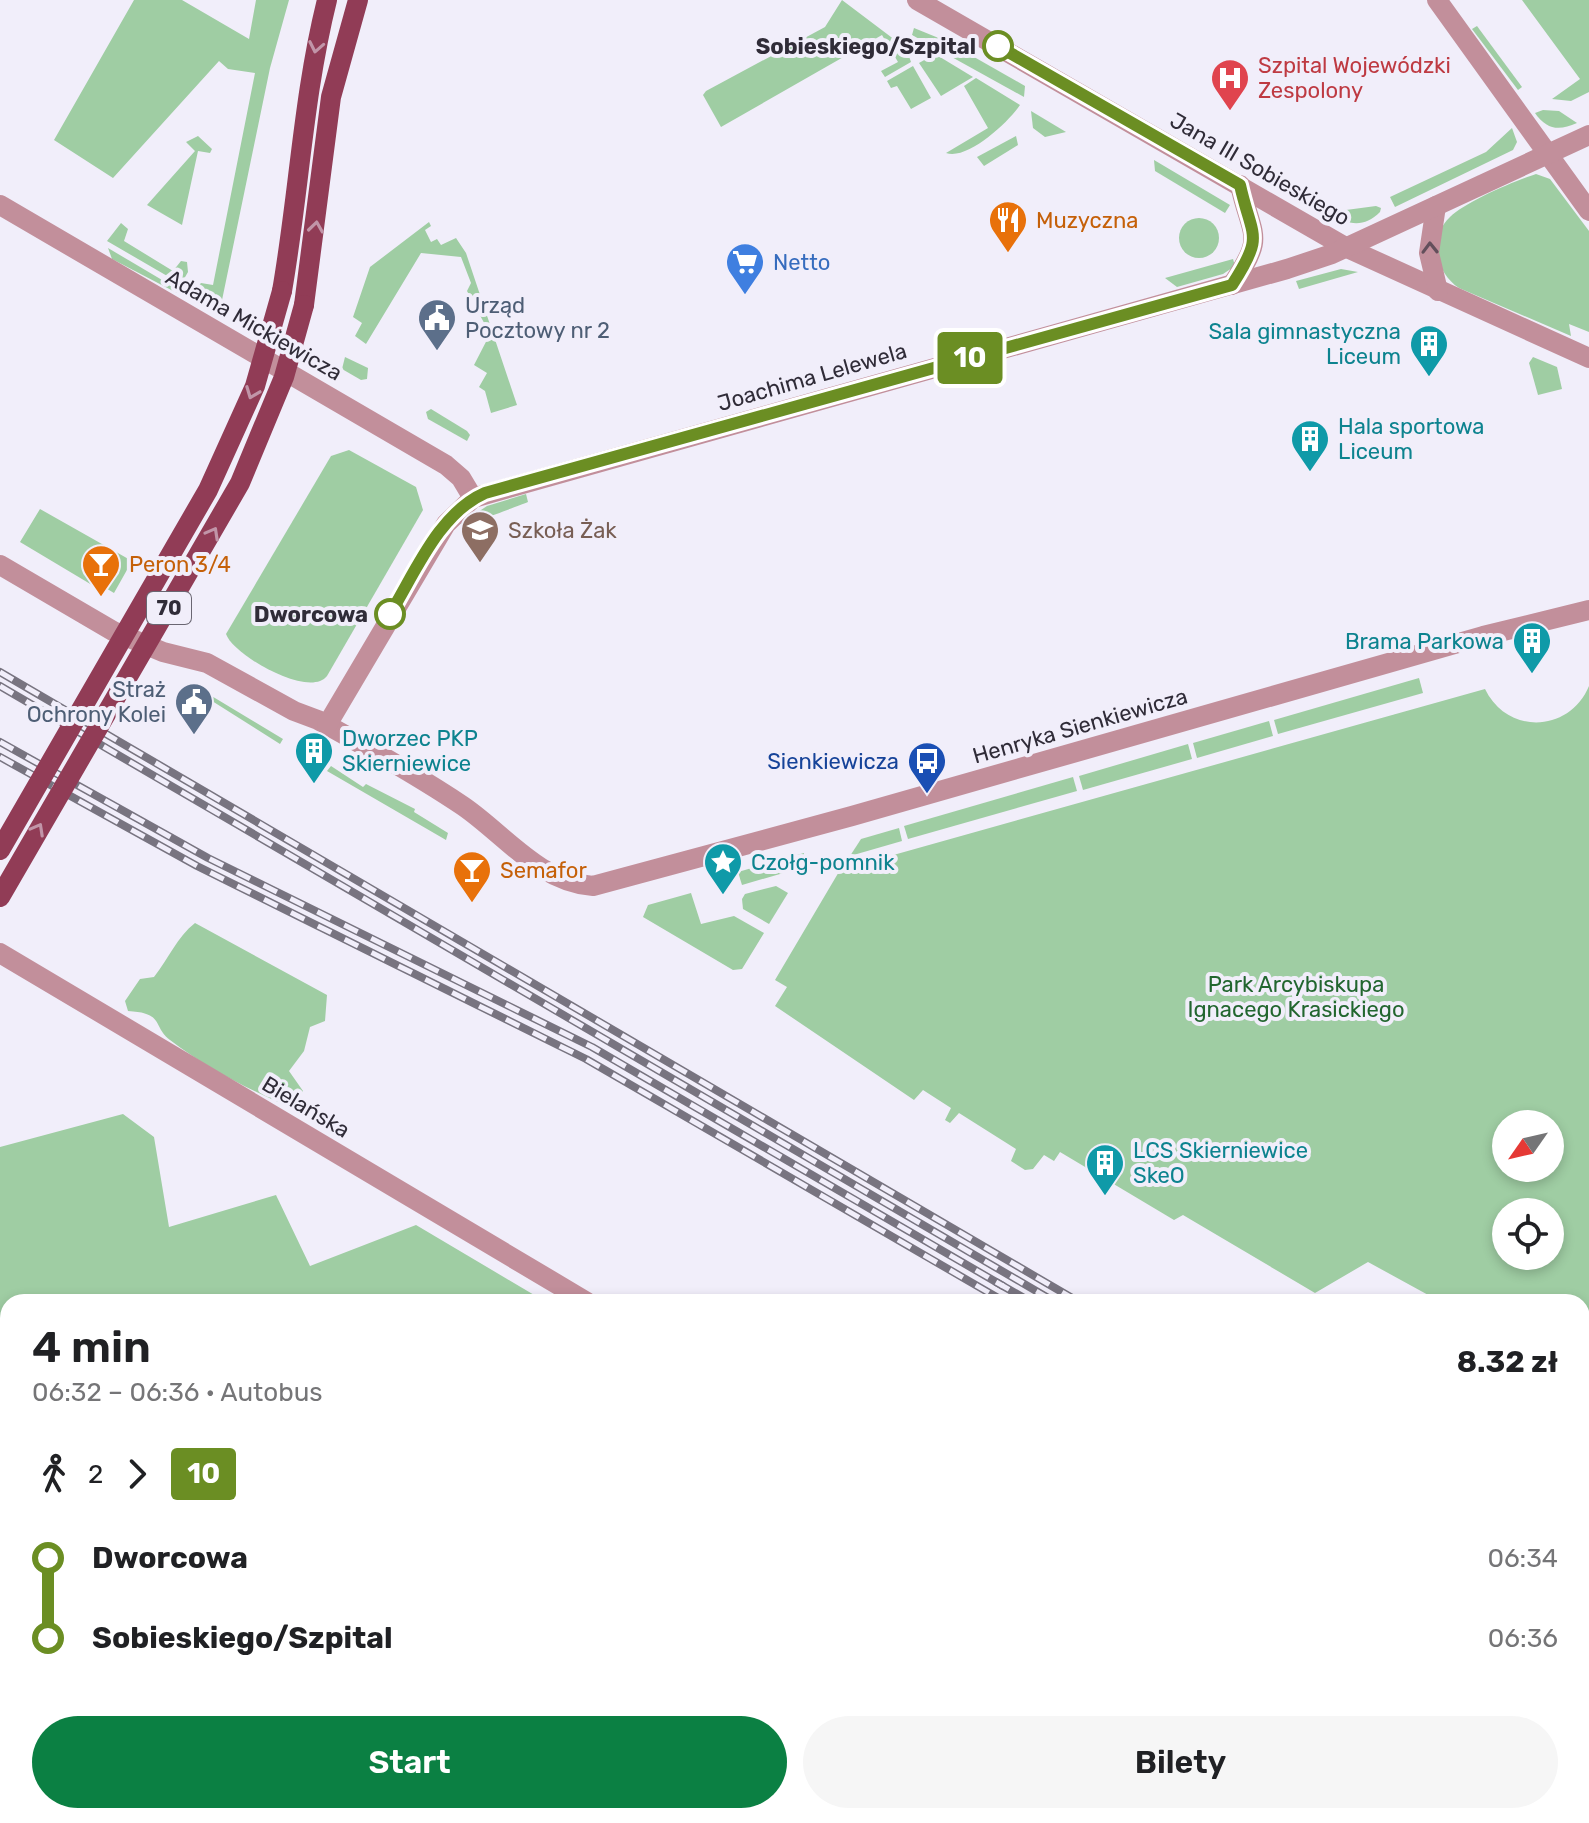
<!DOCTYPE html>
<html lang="pl">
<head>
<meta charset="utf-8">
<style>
	body { margin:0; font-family:Rubik,sans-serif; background:#f6f6f6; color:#202124; height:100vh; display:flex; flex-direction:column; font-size:30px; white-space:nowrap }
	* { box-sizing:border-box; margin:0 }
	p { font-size:26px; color:#757577 }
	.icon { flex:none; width:44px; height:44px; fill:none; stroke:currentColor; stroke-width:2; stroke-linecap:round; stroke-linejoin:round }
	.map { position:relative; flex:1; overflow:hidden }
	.panel { position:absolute; left:0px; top:1294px; width:1590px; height:530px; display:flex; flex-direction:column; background:#fff; border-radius:24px 24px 0 0; box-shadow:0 4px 12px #0003 }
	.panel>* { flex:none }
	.badge { padding:0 16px; border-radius:6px; font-size:28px; line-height:52px }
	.needle { width:52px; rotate:236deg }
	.fabs { position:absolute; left:1492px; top:1110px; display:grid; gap:16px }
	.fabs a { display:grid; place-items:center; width:72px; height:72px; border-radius:50%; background:#fff; box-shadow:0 4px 12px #0003; font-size:40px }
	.map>.badge { position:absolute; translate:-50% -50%; box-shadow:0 0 0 4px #fff }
	.legs { display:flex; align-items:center; gap:12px; height:88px; padding:0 32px; font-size:26px }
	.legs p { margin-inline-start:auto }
	.overview { display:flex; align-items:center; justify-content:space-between; height:136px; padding:0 32px }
	h1 { font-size:44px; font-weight:600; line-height:60px }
	.primary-button { display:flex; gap:16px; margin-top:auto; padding:16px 32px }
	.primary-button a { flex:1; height:92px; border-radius:48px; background:#0b8043; color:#fff; font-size:32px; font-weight:600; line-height:92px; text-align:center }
	.primary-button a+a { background:#f6f6f6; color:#202124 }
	ul { padding:0 32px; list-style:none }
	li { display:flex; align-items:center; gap:28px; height:80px; font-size:30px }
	li i { display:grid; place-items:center; width:12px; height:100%; margin:0 10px; background:currentColor }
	li i::after { content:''; width:20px; height:20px; margin:-10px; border:6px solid; border-radius:50%; background:#fff }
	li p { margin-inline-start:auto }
	li:first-child i { background:linear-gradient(#0000 50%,currentColor 0) }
	li:last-child i { background:linear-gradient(currentColor 50%,#0000 0) }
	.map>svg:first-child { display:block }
</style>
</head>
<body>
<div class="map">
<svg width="1589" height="1823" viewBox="0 0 1589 1823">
	<rect width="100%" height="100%" fill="#f1eefa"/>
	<g fill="#9fcda3" fill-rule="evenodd">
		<polygon points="134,0 182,0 249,39 256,0 289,0 270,68 221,305 194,291 201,283 213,285 255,73 228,69 219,61 113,178 54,140"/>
		<polygon points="842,0 891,37 904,42 911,62 885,77 881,71 898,62 882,35 721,127 703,95 706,91 825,27"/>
		<polygon points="1522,0 1589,0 1589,92 1571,101 1552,99 1580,79"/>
		<polygon points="1477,26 1522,87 1518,90 1472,29"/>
		<polygon points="914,28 946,41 1025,86 1024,97 912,35"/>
		<polygon points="935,54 973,77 941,96 919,63"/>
		<polygon points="913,66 931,98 911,109 897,86 891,88 887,81"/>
		<path d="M976 78 1020 105C1009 122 967 161 946 153L988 128 964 86Z"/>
		<path d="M1543 110 1559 111 1577 123C1559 131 1547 130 1535 113Z"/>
		<polygon points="1031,111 1066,132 1045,137 1033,128"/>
		<polygon points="1512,128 1517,142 1513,150 1395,207 1390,197 1486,152"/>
		<polygon points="198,136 212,149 210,153 198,151 182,225 147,205 195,151 186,142"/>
		<polygon points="1016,136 1018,145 984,166 977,157"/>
		<polygon points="1154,160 1230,205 1225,213 1155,171"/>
		<path d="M1536 174 1550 179 1589 231V332L1569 324 1571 336 1459 288C1436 273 1428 238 1450 217 1465 202 1514 181 1536 174Z"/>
		<path d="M1376 206 1381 208 1380 212C1364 228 1347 226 1331 212Z"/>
		<circle cx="1199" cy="238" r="20"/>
		<polygon points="429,222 431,226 425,230 431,242 437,239 441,245 456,238 466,253 517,405 491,413 485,391 479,387 487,373 474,365 490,334 467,291 471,283 461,257 421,253 366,344 355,336 362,323 353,317 370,267"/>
		<polygon points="121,223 128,229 124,241 173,271 181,261 187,262 188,272 181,284 107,241"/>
		<polygon points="108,248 179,290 177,293 112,259"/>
		<polygon points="1233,259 1235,266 1223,274 1177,287 1165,278"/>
		<polygon points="1341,269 1358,272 1299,289 1296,281"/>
		<polygon points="345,357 368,368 367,379 361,380 342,369"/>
		<polygon points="1533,357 1557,367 1562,389 1538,395 1529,363"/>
		<polygon points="431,409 467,431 470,435 467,441 428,419 426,412"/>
		<path d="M349 450 416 487 423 510 327 676C309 699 233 655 226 634L331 456Z"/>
		<path d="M526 494 528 502C515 507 469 525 460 524L487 506Z"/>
		<polygon points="40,509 132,561 114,593 99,584 97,588 20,542"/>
		<polygon points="1419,678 1423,693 1278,734 1274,720"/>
		<path d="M1589 686V1383L1582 1379V1302H1441L1368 1262 1315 1293 1183 1215 1174 1220 1060 1152 1054 1161 1044 1155 1033 1169 1025 1170 1011 1161 1016 1149 959 1113 950 1123 945 1120 951 1108 923 1090 914 1100 775 1006 787 987 775 980 840 870 1485 689C1508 736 1570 732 1589 686ZM1550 1124V1168H1506V1124ZM1550 1212V1256H1506V1212Z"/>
		<polygon points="200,689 283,739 280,744 201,694 191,711 187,709"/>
		<polygon points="1269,721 1273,736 1197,758 1193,743"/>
		<polygon points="1188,744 1192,759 1083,790 1079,776"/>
		<polygon points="331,766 363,787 366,784 415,809 414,812 448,833 446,840 327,771"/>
		<polygon points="1073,777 1077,791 908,839 904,826"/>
		<polygon points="899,828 902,841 850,856 861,839"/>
		<polygon points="804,853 804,867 742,885 738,872"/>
		<polygon points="776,886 788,893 769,924 743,909 742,899 745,894"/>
		<polygon points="691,893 701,924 734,916 764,933 742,969 733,970 643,917 648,905"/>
		<path d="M195 923 327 995 325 1021 310 1027 304 1051 289 1071 303 1091 290 1107C249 1090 205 1067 170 1040 152 1026 165 1013 128 1011L125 1001 140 979 154 977C169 958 177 937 195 923Z"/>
		<polygon points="123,1114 154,1137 169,1227 276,1195 310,1266 416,1225 546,1302 8,1302 8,1430 0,1426 0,1147"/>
		<polygon points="862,1816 1062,1816 1065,1823 877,1823"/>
	</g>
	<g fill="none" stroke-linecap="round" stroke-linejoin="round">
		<g stroke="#c28f9b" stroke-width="20">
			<polyline points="917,0 1347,248 1589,358"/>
			<polyline points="1437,0 1589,211"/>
			<polyline points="0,205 446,465 461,478 473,498"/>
			<polyline points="1436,206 1429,253 1438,291"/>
			<path d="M1232 285C1266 234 1252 239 1240 185"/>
			<path d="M0 565 113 631 163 652 207 663 294 711 318 720C367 747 417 775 463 806 504 834 539 882 593 886L852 816 1483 636 1589 610"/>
			<polyline points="327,725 446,524 473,498 1287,269 1332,254 1589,135"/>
			<polyline points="0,953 587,1302"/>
			<polyline points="0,1443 8,1446"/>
			<polyline points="0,1793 8,1797"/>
			<polyline points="49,1816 64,1823"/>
			<polyline points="827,1816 843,1823"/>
			<polyline points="1089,1816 1092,1823"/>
			<polyline points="532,1823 536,1816"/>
			<polyline points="809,1823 813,1816"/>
		</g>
		<g stroke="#913c56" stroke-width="20">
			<path d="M282 291C299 194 303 96 327 0"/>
			<polyline points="304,305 331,97 358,0"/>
		</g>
		<defs>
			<g id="rail">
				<polyline points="0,672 1079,1302"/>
				<polyline points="0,686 1055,1302"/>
				<polyline points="0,742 208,858 592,1047 1003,1286"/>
				<polyline points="0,757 197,866 586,1059 1005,1302"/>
				<polyline points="996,1282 1031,1302"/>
				<polyline points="1582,1610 1589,1614"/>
				<polyline points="1582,1627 1589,1632"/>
				<polyline points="1582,1641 1589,1645"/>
			</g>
		</defs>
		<use href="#rail" stroke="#787480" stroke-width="8"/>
		<use href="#rail" stroke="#f1eefa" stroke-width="5" stroke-dasharray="15" stroke-linecap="butt"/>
		<g stroke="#913c56" stroke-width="20">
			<polyline points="0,850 208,490 255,386 282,291"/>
			<polyline points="0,897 240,483 284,377 304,305"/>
		</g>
	</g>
	<defs><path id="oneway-chevron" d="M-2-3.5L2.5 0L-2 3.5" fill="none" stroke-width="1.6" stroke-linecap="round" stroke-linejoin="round" transform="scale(2)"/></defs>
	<g stroke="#c195a8">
		<use href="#oneway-chevron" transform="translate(316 47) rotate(101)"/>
		<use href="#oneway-chevron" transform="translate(316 227) rotate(-82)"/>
		<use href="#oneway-chevron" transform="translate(252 393) rotate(111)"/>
		<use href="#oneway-chevron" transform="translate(213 533) rotate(-61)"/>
		<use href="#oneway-chevron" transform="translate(38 829) rotate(-61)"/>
	</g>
	<use stroke="#634f5b" href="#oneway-chevron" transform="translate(1430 248) rotate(-91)"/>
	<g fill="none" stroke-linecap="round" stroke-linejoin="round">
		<defs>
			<path id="line-1" d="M390 614C415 573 439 513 485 493L1232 285C1265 234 1252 239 1240 185L998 46"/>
		</defs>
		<use href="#line-1" stroke="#fff" stroke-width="18"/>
		<use href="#line-1" stroke="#6b8e23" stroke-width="12"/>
	</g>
	<defs>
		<symbol id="hospital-pin" viewBox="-11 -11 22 30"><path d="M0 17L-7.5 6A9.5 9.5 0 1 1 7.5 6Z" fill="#e0444e" stroke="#f1eefa"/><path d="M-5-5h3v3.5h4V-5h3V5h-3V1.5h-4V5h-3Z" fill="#fff"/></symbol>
		<symbol id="restaurant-pin" viewBox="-11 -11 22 30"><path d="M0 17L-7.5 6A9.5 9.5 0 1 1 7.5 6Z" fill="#e8710a" stroke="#f1eefa"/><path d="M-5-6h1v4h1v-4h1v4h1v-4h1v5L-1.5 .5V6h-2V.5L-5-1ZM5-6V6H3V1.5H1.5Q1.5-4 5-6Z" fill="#fff"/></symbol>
		<symbol id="supermarket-pin" viewBox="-11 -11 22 30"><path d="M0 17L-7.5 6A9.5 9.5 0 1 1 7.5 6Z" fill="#3f7fe0" stroke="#f1eefa"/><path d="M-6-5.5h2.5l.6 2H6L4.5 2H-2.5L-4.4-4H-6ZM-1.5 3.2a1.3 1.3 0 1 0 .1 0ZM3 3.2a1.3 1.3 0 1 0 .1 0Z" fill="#fff"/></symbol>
		<symbol id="civic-pin" viewBox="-11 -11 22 30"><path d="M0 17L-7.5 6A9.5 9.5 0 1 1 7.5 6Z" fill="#5c6f8a" stroke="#f1eefa"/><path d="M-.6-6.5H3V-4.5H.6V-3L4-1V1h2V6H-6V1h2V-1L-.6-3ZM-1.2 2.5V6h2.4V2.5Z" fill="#fff"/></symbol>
		<symbol id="building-pin" viewBox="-11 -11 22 30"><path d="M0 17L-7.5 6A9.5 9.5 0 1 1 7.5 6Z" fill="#0f9aa8" stroke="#f1eefa"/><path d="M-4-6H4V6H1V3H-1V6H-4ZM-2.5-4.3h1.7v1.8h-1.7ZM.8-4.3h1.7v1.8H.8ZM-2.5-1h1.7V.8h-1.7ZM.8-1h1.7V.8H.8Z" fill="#fff"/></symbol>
		<symbol id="school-pin" viewBox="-11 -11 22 30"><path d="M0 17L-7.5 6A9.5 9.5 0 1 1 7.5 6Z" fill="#8d6e63" stroke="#f1eefa"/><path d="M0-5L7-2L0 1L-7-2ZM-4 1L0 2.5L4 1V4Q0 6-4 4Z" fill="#fff"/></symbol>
		<symbol id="bar-pin" viewBox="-11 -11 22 30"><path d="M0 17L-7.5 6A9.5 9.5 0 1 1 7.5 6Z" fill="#e8710a" stroke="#f1eefa"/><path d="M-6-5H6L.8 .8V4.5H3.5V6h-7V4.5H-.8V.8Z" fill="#fff"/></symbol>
		<symbol id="bus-pin" viewBox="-11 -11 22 30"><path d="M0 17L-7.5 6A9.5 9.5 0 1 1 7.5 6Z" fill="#1a4fb4" stroke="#f1eefa"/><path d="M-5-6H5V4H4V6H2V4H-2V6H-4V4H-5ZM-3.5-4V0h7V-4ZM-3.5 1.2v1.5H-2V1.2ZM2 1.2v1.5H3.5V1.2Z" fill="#fff"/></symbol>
		<symbol id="sight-pin" viewBox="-11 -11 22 30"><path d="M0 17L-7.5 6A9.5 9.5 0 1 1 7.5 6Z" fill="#0f9aa8" stroke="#f1eefa"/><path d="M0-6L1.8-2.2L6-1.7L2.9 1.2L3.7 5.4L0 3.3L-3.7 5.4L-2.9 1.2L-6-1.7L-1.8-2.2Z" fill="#fff"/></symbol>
	</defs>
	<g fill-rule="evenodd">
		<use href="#hospital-pin" x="1208" y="56" width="44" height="60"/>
		<use href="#restaurant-pin" x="986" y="198" width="44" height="60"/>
		<use href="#supermarket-pin" x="723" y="240" width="44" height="60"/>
		<use href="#civic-pin" x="415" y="296" width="44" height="60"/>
		<use href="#building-pin" x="1407" y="322" width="44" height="60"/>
		<use href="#building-pin" x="1288" y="417" width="44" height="60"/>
		<use href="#school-pin" x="458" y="508" width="44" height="60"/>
		<use href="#bar-pin" x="79" y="542" width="44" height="60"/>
		<use href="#building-pin" x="1510" y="619" width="44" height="60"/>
		<use href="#civic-pin" x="172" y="680" width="44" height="60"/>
		<use href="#building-pin" x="292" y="729" width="44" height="60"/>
		<use href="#bus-pin" x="905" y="739" width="44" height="60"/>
		<use href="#sight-pin" x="701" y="840" width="44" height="60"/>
		<use href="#bar-pin" x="450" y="848" width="44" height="60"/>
		<use href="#building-pin" x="1083" y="1141" width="44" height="60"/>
	</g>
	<g fill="#fff" stroke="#6b8e23" stroke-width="4">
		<circle cx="998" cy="46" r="14"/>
		<circle cx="390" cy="614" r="14"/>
	</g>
	<g text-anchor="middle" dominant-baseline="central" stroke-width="8" stroke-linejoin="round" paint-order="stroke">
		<rect fill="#f1eefa" stroke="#6a6672" stroke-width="2" x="147" y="592" width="44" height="32" rx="6"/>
		<g font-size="20" font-weight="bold" fill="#302c38">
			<text x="169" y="608">70</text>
		</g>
		<g font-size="22" font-weight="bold" fill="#302c38" stroke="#f1eefa" text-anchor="end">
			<text x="976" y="46">Sobieskiego/Szpital</text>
			<text x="368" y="614">Dworcowa</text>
		</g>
		<g font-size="22" fill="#be3a42" stroke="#f1eefa" text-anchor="start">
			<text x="1258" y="65">Szpital Wojewódzki<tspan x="1258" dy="25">Zespolony</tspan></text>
		</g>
		<g font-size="22" fill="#302c38" stroke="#f1eefa">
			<text transform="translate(1260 169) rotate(30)">Jana III Sobieskiego</text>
			<text transform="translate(254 325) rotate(30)">Adama Mickiewicza</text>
			<text transform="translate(812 377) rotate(-16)">Joachima Lelewela</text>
			<text transform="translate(1080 726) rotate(-16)">Henryka Sienkiewicza</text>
			<text transform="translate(306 1107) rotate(31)">Bielańska</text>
		</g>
		<g font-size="22" fill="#c56008" stroke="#f1eefa" text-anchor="start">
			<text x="1036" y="220">Muzyczna</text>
			<text x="129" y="564">Peron 3/4</text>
			<text x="500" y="870">Semafor</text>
		</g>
		<g font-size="22" fill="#366cbe" stroke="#f1eefa" text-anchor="start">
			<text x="773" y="262">Netto</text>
		</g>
		<g font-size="22" fill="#4e5e75" stroke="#f1eefa" text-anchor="start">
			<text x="465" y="305">Urząd<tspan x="465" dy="25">Pocztowy nr 2</tspan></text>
			<text x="166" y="689" text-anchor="end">Straż<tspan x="166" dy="25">Ochrony Kolei</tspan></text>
		</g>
		<g font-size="22" fill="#0d838f" stroke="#f1eefa" text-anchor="start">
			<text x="1401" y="331" text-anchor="end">Sala gimnastyczna<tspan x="1401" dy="25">Liceum</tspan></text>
			<text x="1338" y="426">Hala sportowa<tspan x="1338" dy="25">Liceum</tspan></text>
			<text x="1504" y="641" text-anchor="end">Brama Parkowa</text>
			<text x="342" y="738">Dworzec PKP<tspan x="342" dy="25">Skierniewice</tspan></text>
			<text x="751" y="862">Czołg-pomnik</text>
			<text x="1133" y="1150">LCS Skierniewice<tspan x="1133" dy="25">SkeO</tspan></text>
		</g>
		<g font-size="22" fill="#785e54" stroke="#f1eefa" text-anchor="start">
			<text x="508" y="530">Szkoła Żak</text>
		</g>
		<g font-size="22" fill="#164399" stroke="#f1eefa" text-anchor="end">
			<text x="899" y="761">Sienkiewicza</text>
		</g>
		<g font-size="22" fill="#22662f" stroke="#f1eefa">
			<text x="1296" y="984">Park Arcybiskupa<tspan x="1296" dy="25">Ignacego Krasickiego</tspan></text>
		</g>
	</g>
</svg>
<div class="fabs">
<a><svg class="needle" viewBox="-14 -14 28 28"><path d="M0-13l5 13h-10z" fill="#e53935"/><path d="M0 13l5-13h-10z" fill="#757577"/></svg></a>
<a><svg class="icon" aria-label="locate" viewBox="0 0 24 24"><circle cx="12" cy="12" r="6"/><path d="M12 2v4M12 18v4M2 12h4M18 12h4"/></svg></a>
</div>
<b class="badge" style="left:970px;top:358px;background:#6b8e23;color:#fff">10</b>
<section class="panel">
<div class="overview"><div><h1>4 min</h1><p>06:32 – 06:36 · Autobus</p></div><b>8.32 zł</b></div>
<div class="legs"><svg class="icon" aria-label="walk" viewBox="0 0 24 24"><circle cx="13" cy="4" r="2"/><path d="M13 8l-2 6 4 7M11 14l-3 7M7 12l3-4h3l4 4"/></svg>2<svg class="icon" aria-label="forward" viewBox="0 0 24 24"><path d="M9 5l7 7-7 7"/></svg><b class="badge" style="background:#6b8e23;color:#fff">10</b></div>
<ul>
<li><i style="color:#6b8e23"></i><b>Dworcowa</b><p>06:34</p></li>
<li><i style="color:#6b8e23"></i><b>Sobieskiego/Szpital</b><p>06:36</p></li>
</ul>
<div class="primary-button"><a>Start</a><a>Bilety</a></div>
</section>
</div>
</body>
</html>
